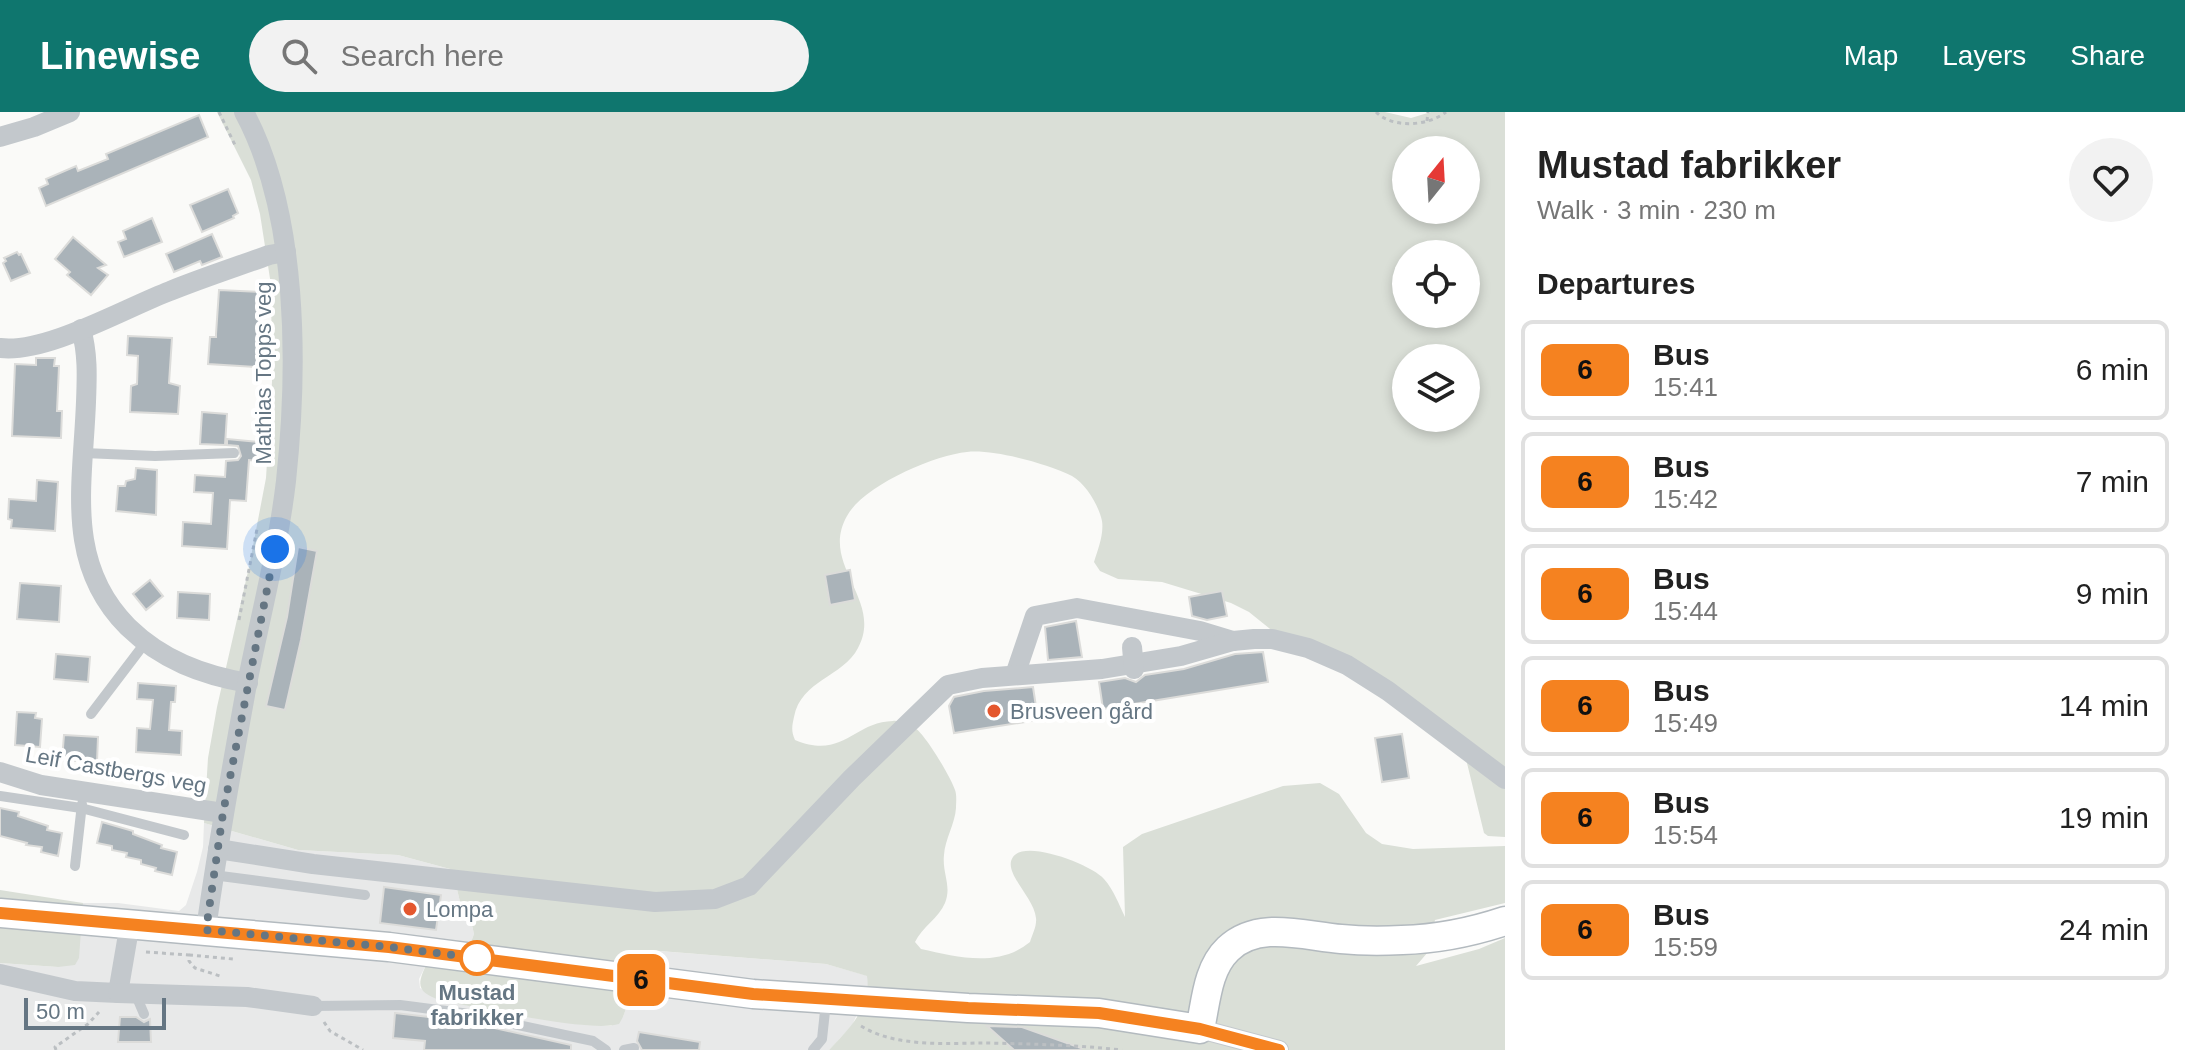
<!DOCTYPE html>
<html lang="en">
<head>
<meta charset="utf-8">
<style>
	body { margin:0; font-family:Arial,sans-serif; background:#f2f2f2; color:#222; height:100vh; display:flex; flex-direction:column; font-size:30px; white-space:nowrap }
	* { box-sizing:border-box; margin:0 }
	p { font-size:26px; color:#767676 }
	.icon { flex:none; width:44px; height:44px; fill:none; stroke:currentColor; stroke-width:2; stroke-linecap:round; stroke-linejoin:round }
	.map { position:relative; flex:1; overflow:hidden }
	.panel { display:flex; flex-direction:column; background:#fff; width:680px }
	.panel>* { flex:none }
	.badge { padding:0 16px; border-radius:12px; font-size:28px; line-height:52px }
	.needle { width:52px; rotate:18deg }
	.buttons { position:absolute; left:1392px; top:24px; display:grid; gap:16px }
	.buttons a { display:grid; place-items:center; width:88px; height:88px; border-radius:50%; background:#fff; box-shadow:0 4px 12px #0003; font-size:40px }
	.scale { position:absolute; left:24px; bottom:20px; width:142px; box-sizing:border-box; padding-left:8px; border:4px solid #657683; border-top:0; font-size:22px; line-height:28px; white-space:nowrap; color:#657683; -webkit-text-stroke:6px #fff; paint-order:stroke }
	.you { position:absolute; width:40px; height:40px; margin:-20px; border:6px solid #fff; border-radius:50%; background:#1a73e8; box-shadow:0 0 0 12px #1a73e833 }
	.map>.badge { position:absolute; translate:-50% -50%; box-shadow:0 0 0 4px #fff }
	h2 { padding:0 32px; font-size:30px; line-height:72px }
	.round { display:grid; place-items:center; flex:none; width:84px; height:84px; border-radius:42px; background:#f2f2f2 }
	.head { display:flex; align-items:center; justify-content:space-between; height:136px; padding:0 32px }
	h1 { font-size:38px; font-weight:800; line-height:60px }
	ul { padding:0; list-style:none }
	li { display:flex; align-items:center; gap:24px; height:100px; margin:0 16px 12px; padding:0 16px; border:4px solid #e0e0e0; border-radius:12px }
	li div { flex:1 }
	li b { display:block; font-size:30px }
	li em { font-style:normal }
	li .badge { min-width:88px; font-weight:700; text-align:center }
	header { display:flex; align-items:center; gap:48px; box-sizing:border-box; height:112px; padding:0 40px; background:#0f766e; color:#fff }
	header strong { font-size:38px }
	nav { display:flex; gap:44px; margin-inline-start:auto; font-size:28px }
	.search { width:560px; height:72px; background:#f2f2f2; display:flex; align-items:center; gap:20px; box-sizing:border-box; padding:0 28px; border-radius:44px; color:#767676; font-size:30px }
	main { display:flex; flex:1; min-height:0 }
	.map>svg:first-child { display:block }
</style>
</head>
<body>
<header>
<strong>Linewise</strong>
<div class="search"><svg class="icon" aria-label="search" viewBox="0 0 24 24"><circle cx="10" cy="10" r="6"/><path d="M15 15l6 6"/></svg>Search here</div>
<nav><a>Map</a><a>Layers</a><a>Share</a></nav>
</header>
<main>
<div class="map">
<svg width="1505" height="938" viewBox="0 0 1505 938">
	<rect width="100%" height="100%" fill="#fafaf8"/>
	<polygon fill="#e8e9e9" points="204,711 298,738 398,743 450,757 454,764 460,790 472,813 474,822 468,838 427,851 419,867 420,876 442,889 585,913 611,914 623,905 646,838 826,852 868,864 869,873 852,914 829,938 0,938 0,851 58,855 81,802 83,791 118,791 179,799 186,793 197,760 203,735"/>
	<g fill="#dadfd7" fill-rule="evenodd">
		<path d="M217 0H1385L1411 6 1431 0H1505V725L1488 724 1484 721 1466 647 1432 614 1274 520 1249 500 1231 491 1162 470 1118 467 1100 459 1094 450C1098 437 1104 422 1102 409 1099 394 1086 372 1072 364 1048 352 994 337 967 340 934 343 863 374 847 404 819 453 884 488 858 536 843 565 801 568 794 605 792 614 791 619 795 628 843 648 853 610 893 609 898 608 910 613 915 616 926 623 951 666 955 678 957 683 956 691 956 696 955 712 945 727 944 743 942 761 952 774 945 791 939 806 922 815 915 830L921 837C957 845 998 856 1030 830 1032 823 1037 814 1036 806 1034 785 1002 760 1013 745 1025 727 1092 753 1104 767 1114 778 1119 793 1125 805L1123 735 1142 722 1283 674 1320 671 1339 682 1366 721 1382 732 1413 737 1505 734V791L1435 808 1428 840 1416 854 1479 837 1505 826V938H829C848 918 872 895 867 864L826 852 647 838 623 905 619 912C589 921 478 895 442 889 417 880 416 874 427 851L468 838 474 822 472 813 460 790 454 764 450 757 398 743 298 738 204 711 208 646 217 595 249 455 266 366 272 270 271 173 260 102 251 68ZM1406 38H1466V98H1406ZM1406 142H1466V202H1406ZM1406 246H1466V306H1406Z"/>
		<polygon points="0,778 83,791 79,846 75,853 58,855 0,851"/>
	</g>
	<g fill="#aab3b9" stroke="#dcdcda" stroke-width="2">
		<polygon points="199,3 208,25 46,94 39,76 48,72 46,67 76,54 78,59 108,47 106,42"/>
		<polygon points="228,77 238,101 233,104 234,106 202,120 190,93"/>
		<polygon points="152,106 162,130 124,145 118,130 126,127 123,119"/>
		<polygon points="212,122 222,145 202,153 200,149 174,160 166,142"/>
		<polygon points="73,125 106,153 98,156 108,163 91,183 67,163 70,160 55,147"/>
		<polygon points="17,140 19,143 21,142 30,161 11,169 3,151 6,149 4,146"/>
		<polygon points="219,178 264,180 257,255 208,252 210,225 216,225 216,222"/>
		<polygon points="128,224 172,226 169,271 180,274 178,302 130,300 131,274 137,272 138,244 127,243"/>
		<polygon points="36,246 55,246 54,254 59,254 57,299 62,299 61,326 12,324 15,252 36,253"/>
		<polygon points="202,300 227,302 225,333 200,332"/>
		<polygon points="227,327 260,330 259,349 249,348 246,389 230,388 227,437 182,434 183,410 211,412 213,381 194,380 195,363 225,365 226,349 238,348 241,344 238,334 227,333"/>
		<polygon points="136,356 157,358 156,403 116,399 118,374 125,374 126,369 135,367"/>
		<polygon points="37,368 58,370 55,419 11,416 12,408 8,407 9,387 36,389"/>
		<polygon points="298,435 317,439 301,528 285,598 266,594 287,505"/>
		<polygon points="850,458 855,488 830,493 825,463"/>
		<polygon points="150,468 163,484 146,498 133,482"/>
		<polygon points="20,471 61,474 59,510 17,507"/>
		<polygon points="1222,479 1227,504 1207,508 1192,504 1189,485"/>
		<polygon points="178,480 210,482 209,508 177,506"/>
		<polygon points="1076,509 1082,545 1048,548 1045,515"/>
		<polygon points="1263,540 1268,570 1103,597 1099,570 1125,566 1136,570 1145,563 1184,557 1235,542"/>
		<polygon points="56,542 90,545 88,570 54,567"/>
		<polygon points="138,571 176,574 175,590 171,590 169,618 182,619 181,643 136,640 137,616 150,617 153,588 137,587"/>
		<polygon points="1033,575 1038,608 954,621 949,594 954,585 984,579"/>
		<polygon points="17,600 36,601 35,606 42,607 40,635 15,633"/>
		<polygon points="1402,622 1409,666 1382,670 1375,626"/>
		<polygon points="64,623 98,625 97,650 62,648"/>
		<polygon points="0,696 19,700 18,704 48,714 47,718 62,721 58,744 41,740 42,735 26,733 27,731 0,724"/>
		<polygon points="102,710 133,719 133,722 162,733 161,736 177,740 172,763 155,759 156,756 141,752 141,748 126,745 127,741 112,738 112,734 97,731"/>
		<polygon points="384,775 441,783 436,818 380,811"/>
		<polygon points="395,901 463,909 571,933 571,938 424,938 425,929 393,926"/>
		<polygon points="120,905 136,905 144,910 150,907 151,930 118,930"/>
		<polygon points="987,914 1022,915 1081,936 1081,938 1014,938"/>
		<polygon points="639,920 700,930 699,938 642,938 637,929"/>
	</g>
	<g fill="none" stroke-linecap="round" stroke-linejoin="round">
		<defs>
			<path id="secondary" d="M0 801 389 835 753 882 968 896 1099 901 1200 917C1206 890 1207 857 1228 837 1258 808 1304 824 1341 827 1361 829 1382 829 1402 828 1437 827 1472 820 1505 809"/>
		</defs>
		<use href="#secondary" stroke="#b3babf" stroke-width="31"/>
		<g stroke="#bbbfc2" stroke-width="3" stroke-dasharray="4 4" stroke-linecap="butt">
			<polyline points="219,0 235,33"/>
			<path d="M1376 0C1393 17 1428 14 1446 0"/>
			<polyline points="1427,9 1428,0"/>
			<polyline points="239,508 257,417"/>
			<polyline points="146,840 189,843 189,849 195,856 220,864"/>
			<polyline points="189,843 233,847"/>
			<polyline points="324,910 330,919 363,938"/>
			<path d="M861 914C897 936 947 931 987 931 1033 932 1077 933 1122 938"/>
			<polyline points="56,938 55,935 88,912 99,900"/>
		</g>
		<g stroke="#c3c8cc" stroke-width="10">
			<polyline points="84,341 155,344 234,341"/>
			<polyline points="91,602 145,531"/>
			<polyline points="0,684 81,696 184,723"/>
			<polyline points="75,754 82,692"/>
			<polyline points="213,763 365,783"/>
			<polyline points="135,881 144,902"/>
			<polyline points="313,894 400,893 462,901 593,929 606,938"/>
			<polyline points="624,938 634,936"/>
			<polyline points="813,938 822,927 826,890"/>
		</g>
		<g stroke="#c3c8cc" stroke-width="20">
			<polyline points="0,25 34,15 70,0"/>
			<path d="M81 217C88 241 87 265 86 290 83 372 64 451 128 515 162 548 202 563 248 571"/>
			<path d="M0 236C46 242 125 196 170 179 202 166 236 155 269 143L286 140"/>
			<polyline points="1015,563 1035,504 1077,496 1200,519 1233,529"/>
			<polyline points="0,660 41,673 223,701"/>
			<polyline points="218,737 313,752 655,790 715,787 749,774 852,666 948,573 982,566 1102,557 1181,544 1233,529 1254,527 1272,527 1308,536 1347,553 1388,579 1505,667"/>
			<path d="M206 818C217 736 232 654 247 572 260 505 278 438 286 369 298 256 299 102 244 0"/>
			<polyline points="0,862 75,879 118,881 130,811"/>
			<polyline points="118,881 247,885 313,894"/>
			<polyline points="1200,917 1279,938"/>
		</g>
		<use href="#secondary" stroke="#fff" stroke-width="28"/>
		<polyline stroke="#c3c8cc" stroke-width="20" points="1132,535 1134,557"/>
	</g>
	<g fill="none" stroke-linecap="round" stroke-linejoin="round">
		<defs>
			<polyline id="line" points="0,801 389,835 753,882 968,896 1099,901 1200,917 1279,938"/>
		</defs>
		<use href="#line" stroke="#fff" stroke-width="18"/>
		<use href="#line" stroke="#f58220" stroke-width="12"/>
		<polyline stroke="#657683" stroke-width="8" stroke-dasharray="0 14.4" points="275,437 223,701 206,818 389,835 477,846"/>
	</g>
	<g fill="#e4572e" stroke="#fff" stroke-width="3">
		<circle cx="994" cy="599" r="8"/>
		<circle cx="410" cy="797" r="8"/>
	</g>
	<circle fill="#fff" stroke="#f58220" stroke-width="4" cx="477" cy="846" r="16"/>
	<g text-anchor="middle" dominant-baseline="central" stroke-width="8" stroke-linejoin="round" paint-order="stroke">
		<g font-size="22" fill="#657683" stroke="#fff">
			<text transform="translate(263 261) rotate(-90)">Mathias Topps veg</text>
			<text transform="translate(116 658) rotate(10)">Leif Castbergs veg</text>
		</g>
		<g font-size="22" fill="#657683" stroke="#fff" text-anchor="start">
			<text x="1010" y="599">Brusveen gård</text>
			<text x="426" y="797">Lompa</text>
		</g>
		<g font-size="22" font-weight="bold" fill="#657683" stroke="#fff">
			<text x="477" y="880">Mustad<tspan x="477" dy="25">fabrikker</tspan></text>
		</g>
	</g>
</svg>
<div class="buttons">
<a><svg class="needle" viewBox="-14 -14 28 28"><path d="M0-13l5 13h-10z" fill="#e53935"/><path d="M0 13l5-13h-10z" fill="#767676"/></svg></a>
<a><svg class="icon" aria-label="locate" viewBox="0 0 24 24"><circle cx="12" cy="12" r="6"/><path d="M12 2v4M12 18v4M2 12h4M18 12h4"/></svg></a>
<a><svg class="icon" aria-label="layers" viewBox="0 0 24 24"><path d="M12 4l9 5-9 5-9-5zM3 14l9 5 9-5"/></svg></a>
</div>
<div class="scale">50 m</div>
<div class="you" style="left:275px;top:437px"></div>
<b class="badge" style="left:641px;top:868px;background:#f58220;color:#111">6</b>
</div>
<section class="panel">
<div class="head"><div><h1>Mustad fabrikker</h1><p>Walk · 3 min · 230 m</p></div><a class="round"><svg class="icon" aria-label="heart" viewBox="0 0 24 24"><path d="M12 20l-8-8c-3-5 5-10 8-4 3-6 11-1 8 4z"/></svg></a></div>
<h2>Departures</h2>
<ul>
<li><span class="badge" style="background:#f58220;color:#111">6</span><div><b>Bus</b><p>15:41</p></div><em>6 min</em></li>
<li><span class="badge" style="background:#f58220;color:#111">6</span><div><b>Bus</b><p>15:42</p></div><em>7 min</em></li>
<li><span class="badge" style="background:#f58220;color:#111">6</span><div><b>Bus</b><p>15:44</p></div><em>9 min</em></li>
<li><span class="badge" style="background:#f58220;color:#111">6</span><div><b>Bus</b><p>15:49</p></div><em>14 min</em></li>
<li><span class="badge" style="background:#f58220;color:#111">6</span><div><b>Bus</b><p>15:54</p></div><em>19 min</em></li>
<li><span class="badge" style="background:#f58220;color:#111">6</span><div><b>Bus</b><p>15:59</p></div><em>24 min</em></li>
</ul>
</section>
</main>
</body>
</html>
